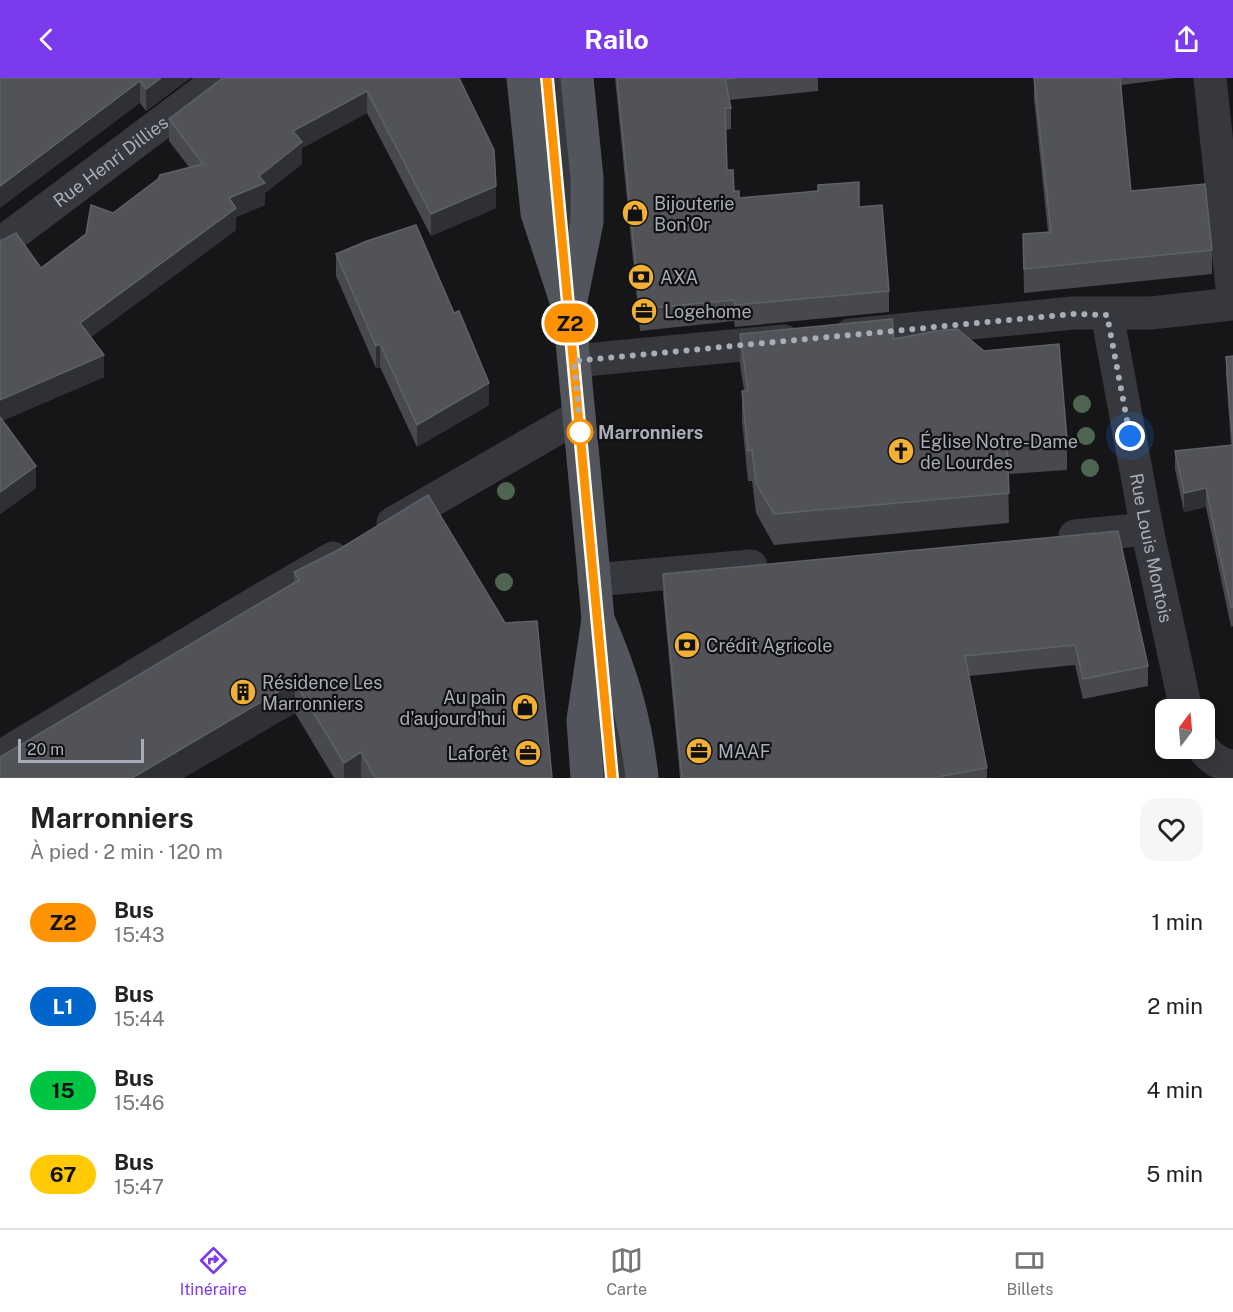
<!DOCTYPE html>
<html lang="fr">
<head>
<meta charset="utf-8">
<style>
	body { margin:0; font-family:"Public Sans",sans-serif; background:#f6f6f6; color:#222; height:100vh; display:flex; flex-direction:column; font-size:22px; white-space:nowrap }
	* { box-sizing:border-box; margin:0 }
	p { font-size:20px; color:#767676 }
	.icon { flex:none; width:33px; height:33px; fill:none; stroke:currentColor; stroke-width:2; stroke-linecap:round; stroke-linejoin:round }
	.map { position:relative; height:700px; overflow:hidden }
	.panel { display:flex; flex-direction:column; background:#fff; flex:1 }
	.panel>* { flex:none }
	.badge { padding:0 12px; border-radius:20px; font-size:21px; line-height:39px }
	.needle { width:39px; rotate:16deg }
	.buttons { position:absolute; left:1155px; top:621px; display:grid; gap:12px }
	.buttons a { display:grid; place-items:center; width:60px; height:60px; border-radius:12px; background:#fff; box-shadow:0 3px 15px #0003; font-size:30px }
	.scale { position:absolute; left:18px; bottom:15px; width:126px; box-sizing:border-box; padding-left:6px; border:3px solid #a8adb8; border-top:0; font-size:16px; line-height:21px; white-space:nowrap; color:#a8adb8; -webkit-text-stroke:4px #111113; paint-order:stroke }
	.you { position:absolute; width:30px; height:30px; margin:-15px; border:4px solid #fff; border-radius:50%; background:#1a73e8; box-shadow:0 0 0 9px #1a73e833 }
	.map>.badge { position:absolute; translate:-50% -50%; box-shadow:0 0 0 3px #fff }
	.round { display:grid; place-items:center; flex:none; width:63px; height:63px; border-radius:18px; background:#f6f6f6 }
	.head { display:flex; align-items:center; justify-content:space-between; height:102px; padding:0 30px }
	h1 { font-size:28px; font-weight:700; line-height:45px }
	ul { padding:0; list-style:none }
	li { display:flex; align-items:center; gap:18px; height:84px; padding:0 30px }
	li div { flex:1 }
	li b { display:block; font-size:22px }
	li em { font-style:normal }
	li .badge { min-width:66px; font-weight:700; text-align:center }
	header { display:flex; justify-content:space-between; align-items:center; height:78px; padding:0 30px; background:#7c3aed; color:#fff; font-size:27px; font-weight:700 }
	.tab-bar { display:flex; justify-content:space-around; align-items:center; height:84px; border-top:2px solid #e0e0e0; background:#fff; font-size:16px; color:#767676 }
	.tab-bar a { display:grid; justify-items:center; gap:3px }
	.tab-bar .selected { color:#7c3aed }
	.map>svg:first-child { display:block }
</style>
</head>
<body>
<header><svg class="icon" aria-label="back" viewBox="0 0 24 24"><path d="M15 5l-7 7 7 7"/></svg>Railo<svg class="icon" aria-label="share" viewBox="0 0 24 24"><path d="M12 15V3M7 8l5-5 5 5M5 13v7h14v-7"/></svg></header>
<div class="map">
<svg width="1233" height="700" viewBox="0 0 1233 700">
	<rect width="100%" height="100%" fill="#161618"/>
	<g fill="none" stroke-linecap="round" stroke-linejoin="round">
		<g stroke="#37383d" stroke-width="33">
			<polyline points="547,0 566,201"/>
			<polyline points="1210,0 1233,218"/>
			<path id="s1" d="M0 166 221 0"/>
			<path id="s2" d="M1107 236 1147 451 1186 632"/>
			<polyline points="850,257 1073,235 1151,235 1233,226"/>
			<polyline points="574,283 784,263"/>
			<polyline points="393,445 579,338"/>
			<polyline points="1075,458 1147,451"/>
			<polyline points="594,502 751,488"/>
			<polyline points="600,567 612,700"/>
			<path d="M1203 670C1211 681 1220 687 1233 688"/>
			<polyline points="0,679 235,537 333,480"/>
		</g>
		<g stroke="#53555c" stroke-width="33">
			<polyline points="523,0 537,135 569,232 593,486 598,541 583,642 587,700"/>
			<polyline points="569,232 587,144 587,100 577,0"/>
			<path d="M598 541C621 594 636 642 642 700"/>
		</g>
	</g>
	<g fill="#506452">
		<circle cx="1082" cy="326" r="9"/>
		<circle cx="1086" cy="358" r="9"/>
		<circle cx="1090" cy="390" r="9"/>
		<circle cx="506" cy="413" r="9"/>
		<circle cx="504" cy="504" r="9"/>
	</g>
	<g fill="#47494d">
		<polygon points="0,0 190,0 146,33 140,25"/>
		<polygon points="459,0 496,130 431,158 367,35 302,70 302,86 265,115 265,127 236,139 236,152 91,259 104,299 3,342 36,410 0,436 0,162 41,190 113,135 189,89 169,63 169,41"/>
		<polygon points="615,0 818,0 818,13 729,22 731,30 731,51 726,52 727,92 734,113 739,120 818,113 818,107 859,129 889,213 889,234 735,249 734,243 640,253"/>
		<polygon points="1034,0 1176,0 1121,7 1131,113 1212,172 1212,196 1024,215 1023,156 1048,154 1034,21"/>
		<polygon points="336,176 489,327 417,369 380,289 376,290 336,198"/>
		<polygon points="740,256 894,261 1067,362 1067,392 1008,396 1009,445 774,467 756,435 752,403 748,403 742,343 742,313 744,313 740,286"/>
		<polygon points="1233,278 1233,548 1231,549 1206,429 1184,434 1175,391 1175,373 1231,367 1226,297 1226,279"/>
		<polygon points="1118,453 1148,588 1148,608 1083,621 1075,587 969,598 987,690 987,700 680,700 663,516 663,496"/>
		<polygon points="294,494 552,700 334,700 295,635 183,700 0,700 294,505"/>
	</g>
	<g fill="#2f3033">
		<polygon points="161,0 190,0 146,33 146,11"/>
		<polygon points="140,3 140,25 0,130 0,108"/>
		<polygon points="367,13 367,35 302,70 302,86 265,115 265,127 236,139 236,152 80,267 80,245 229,120 259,98 293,53"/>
		<polygon points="496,108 496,130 431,158 431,136"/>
		<polygon points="380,266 380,289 376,290 376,268"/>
		<polygon points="104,277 104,299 0,344 0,322"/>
		<polygon points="489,305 489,327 417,369 417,347"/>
		<polygon points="36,388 36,410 0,436 0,414"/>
		<polygon points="1206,410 1206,429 1184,434 1184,415"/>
		<polygon points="295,604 295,635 183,700 132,700"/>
		<polygon points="361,674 361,700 344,700 344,685"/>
	</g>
	<g fill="#525359" stroke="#5f6168" stroke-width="1.5">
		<polygon points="0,0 161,0 146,11 140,3 0,108"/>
		<polygon points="223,0 459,0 494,72 496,108 431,136 367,13 293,53 302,64 259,98 265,105 229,120 236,130 80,245 104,277 0,322 0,162 3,162 16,155 41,190 86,156 91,127 113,135 158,101 160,97 203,86 169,41"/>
		<polygon points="617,0 737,0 725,1 731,30 725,30 727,92 733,92 734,113 739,113 739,120 818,113 818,107 859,104 859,129 882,127 889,213 735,227 734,222 640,231"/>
		<polygon points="1034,0 1120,0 1131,113 1205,106 1212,172 1024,191 1023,156 1051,154"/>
		<polygon points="416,147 454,235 459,233 489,305 417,347 380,266 376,268 336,176 367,163"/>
		<polygon points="892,241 894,261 936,253 957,251 984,273 1059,266 1067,362 1007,366 1009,415 774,436 756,405 752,372 748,373 742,313 748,313 740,256"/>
		<polygon points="1233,278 1233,529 1231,530 1206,410 1184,415 1175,373 1233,367 1226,279"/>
		<polygon points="0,339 36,388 0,414"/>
		<polygon points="428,417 505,545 537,543 552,700 375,700 361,674 344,685 295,604 132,700 0,700 0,679 299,502 294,494 338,472"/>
		<polygon points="1118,453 1148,588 1083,601 1075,567 965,578 987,690 942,698 942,700 682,700 663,496"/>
	</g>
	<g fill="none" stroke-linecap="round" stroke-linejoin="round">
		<defs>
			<polyline id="line" points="547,0 612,700"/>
		</defs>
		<use href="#line" stroke="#fff" stroke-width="14"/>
		<use href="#line" stroke="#ff9200" stroke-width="9"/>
		<polyline stroke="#a8adb8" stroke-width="6" stroke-dasharray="0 10.8" points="580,354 581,359 574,283 1073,236 1107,237 1130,358"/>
	</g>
	<defs>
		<symbol id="shop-disc" viewBox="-11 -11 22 22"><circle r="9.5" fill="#f2b134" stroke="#111113"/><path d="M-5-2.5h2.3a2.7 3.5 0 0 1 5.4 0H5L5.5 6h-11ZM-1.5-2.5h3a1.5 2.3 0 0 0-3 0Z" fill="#111"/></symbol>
		<symbol id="bank-disc" viewBox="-11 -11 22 22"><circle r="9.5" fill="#f2b134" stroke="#111113"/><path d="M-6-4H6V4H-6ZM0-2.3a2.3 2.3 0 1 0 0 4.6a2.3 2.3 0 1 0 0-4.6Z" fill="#111"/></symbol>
		<symbol id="office-disc" viewBox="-11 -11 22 22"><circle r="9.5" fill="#f2b134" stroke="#111113"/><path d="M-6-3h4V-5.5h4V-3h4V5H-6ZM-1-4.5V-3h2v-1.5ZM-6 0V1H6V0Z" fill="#111"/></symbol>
		<symbol id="church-disc" viewBox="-11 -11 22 22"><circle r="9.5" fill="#f2b134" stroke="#111113"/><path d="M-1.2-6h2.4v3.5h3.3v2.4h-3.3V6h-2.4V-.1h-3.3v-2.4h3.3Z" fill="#111"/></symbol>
		<symbol id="building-disc" viewBox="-11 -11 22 22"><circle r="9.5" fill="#f2b134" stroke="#111113"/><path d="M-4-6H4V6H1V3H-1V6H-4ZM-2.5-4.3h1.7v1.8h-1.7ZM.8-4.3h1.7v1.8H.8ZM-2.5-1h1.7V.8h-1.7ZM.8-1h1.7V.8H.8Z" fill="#111"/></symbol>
	</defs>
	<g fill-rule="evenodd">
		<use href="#shop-disc" x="620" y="120" width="30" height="30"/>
		<use href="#bank-disc" x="626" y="184" width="30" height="30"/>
		<use href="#office-disc" x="629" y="218" width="30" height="30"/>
		<use href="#church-disc" x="886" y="358" width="30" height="30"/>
		<use href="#bank-disc" x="672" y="552" width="30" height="30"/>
		<use href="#building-disc" x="228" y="599" width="30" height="30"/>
		<use href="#shop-disc" x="510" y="614" width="30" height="30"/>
		<use href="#office-disc" x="684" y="658" width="30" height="30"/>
		<use href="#office-disc" x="513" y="660" width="30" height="30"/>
	</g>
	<circle fill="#fff" stroke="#ff9200" stroke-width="3" cx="580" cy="354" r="12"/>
	<g text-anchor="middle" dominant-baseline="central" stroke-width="4.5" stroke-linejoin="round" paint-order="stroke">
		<g font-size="18" fill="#a8adb8" stroke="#111113">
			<text stroke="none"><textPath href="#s1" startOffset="138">Rue Henri Dillies</textPath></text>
			<text stroke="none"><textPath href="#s2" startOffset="238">Rue Louis Montois</textPath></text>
		</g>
		<g font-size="18" fill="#a8adb8" stroke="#111113" text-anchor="start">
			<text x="654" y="125">Bijouterie<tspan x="654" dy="21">Bon'Or</tspan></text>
			<text x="660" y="199">AXA</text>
			<text x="664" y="233">Logehome</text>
			<text x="920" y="363">Église Notre-Dame<tspan x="920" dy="21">de Lourdes</tspan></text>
			<text x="706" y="567">Crédit Agricole</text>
			<text x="262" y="604">Résidence Les<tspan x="262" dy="21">Marronniers</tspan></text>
			<text x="506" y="619" text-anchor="end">Au pain<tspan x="506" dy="21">d'aujourd'hui</tspan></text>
			<text x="718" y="673">MAAF</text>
			<text x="508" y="675" text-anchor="end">Laforêt</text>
		</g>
		<g font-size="18" font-weight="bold" fill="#a8adb8" stroke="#111113" text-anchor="start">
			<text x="598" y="354">Marronniers</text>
		</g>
	</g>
</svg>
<div class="buttons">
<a><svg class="needle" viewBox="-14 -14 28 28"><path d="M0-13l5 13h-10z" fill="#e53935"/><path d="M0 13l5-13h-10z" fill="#767676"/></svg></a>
</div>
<div class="scale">20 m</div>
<div class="you" style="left:1130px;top:358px"></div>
<b class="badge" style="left:570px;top:245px;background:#ff9200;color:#111">Z2</b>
</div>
<section class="panel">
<div class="head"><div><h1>Marronniers</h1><p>À pied · 2 min · 120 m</p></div><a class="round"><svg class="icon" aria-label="heart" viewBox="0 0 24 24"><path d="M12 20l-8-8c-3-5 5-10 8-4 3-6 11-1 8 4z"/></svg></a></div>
<ul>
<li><span class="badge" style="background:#ff9200;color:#111">Z2</span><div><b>Bus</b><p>15:43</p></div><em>1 min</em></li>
<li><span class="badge" style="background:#06c;color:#fff">L1</span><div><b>Bus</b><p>15:44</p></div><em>2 min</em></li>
<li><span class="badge" style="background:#00c543;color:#111">15</span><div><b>Bus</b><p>15:46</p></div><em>4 min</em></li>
<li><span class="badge" style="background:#ffc904;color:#111">67</span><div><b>Bus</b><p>15:47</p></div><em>5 min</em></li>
</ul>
</section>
<nav class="tab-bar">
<a class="selected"><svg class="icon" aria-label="directions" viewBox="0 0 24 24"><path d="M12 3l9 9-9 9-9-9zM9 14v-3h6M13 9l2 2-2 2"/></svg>Itinéraire</a>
<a><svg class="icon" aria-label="map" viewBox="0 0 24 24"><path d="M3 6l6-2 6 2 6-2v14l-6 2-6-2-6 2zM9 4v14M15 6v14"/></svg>Carte</a>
<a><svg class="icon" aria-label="tickets" viewBox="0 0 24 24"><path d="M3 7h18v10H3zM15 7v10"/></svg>Billets</a>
</nav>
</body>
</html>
